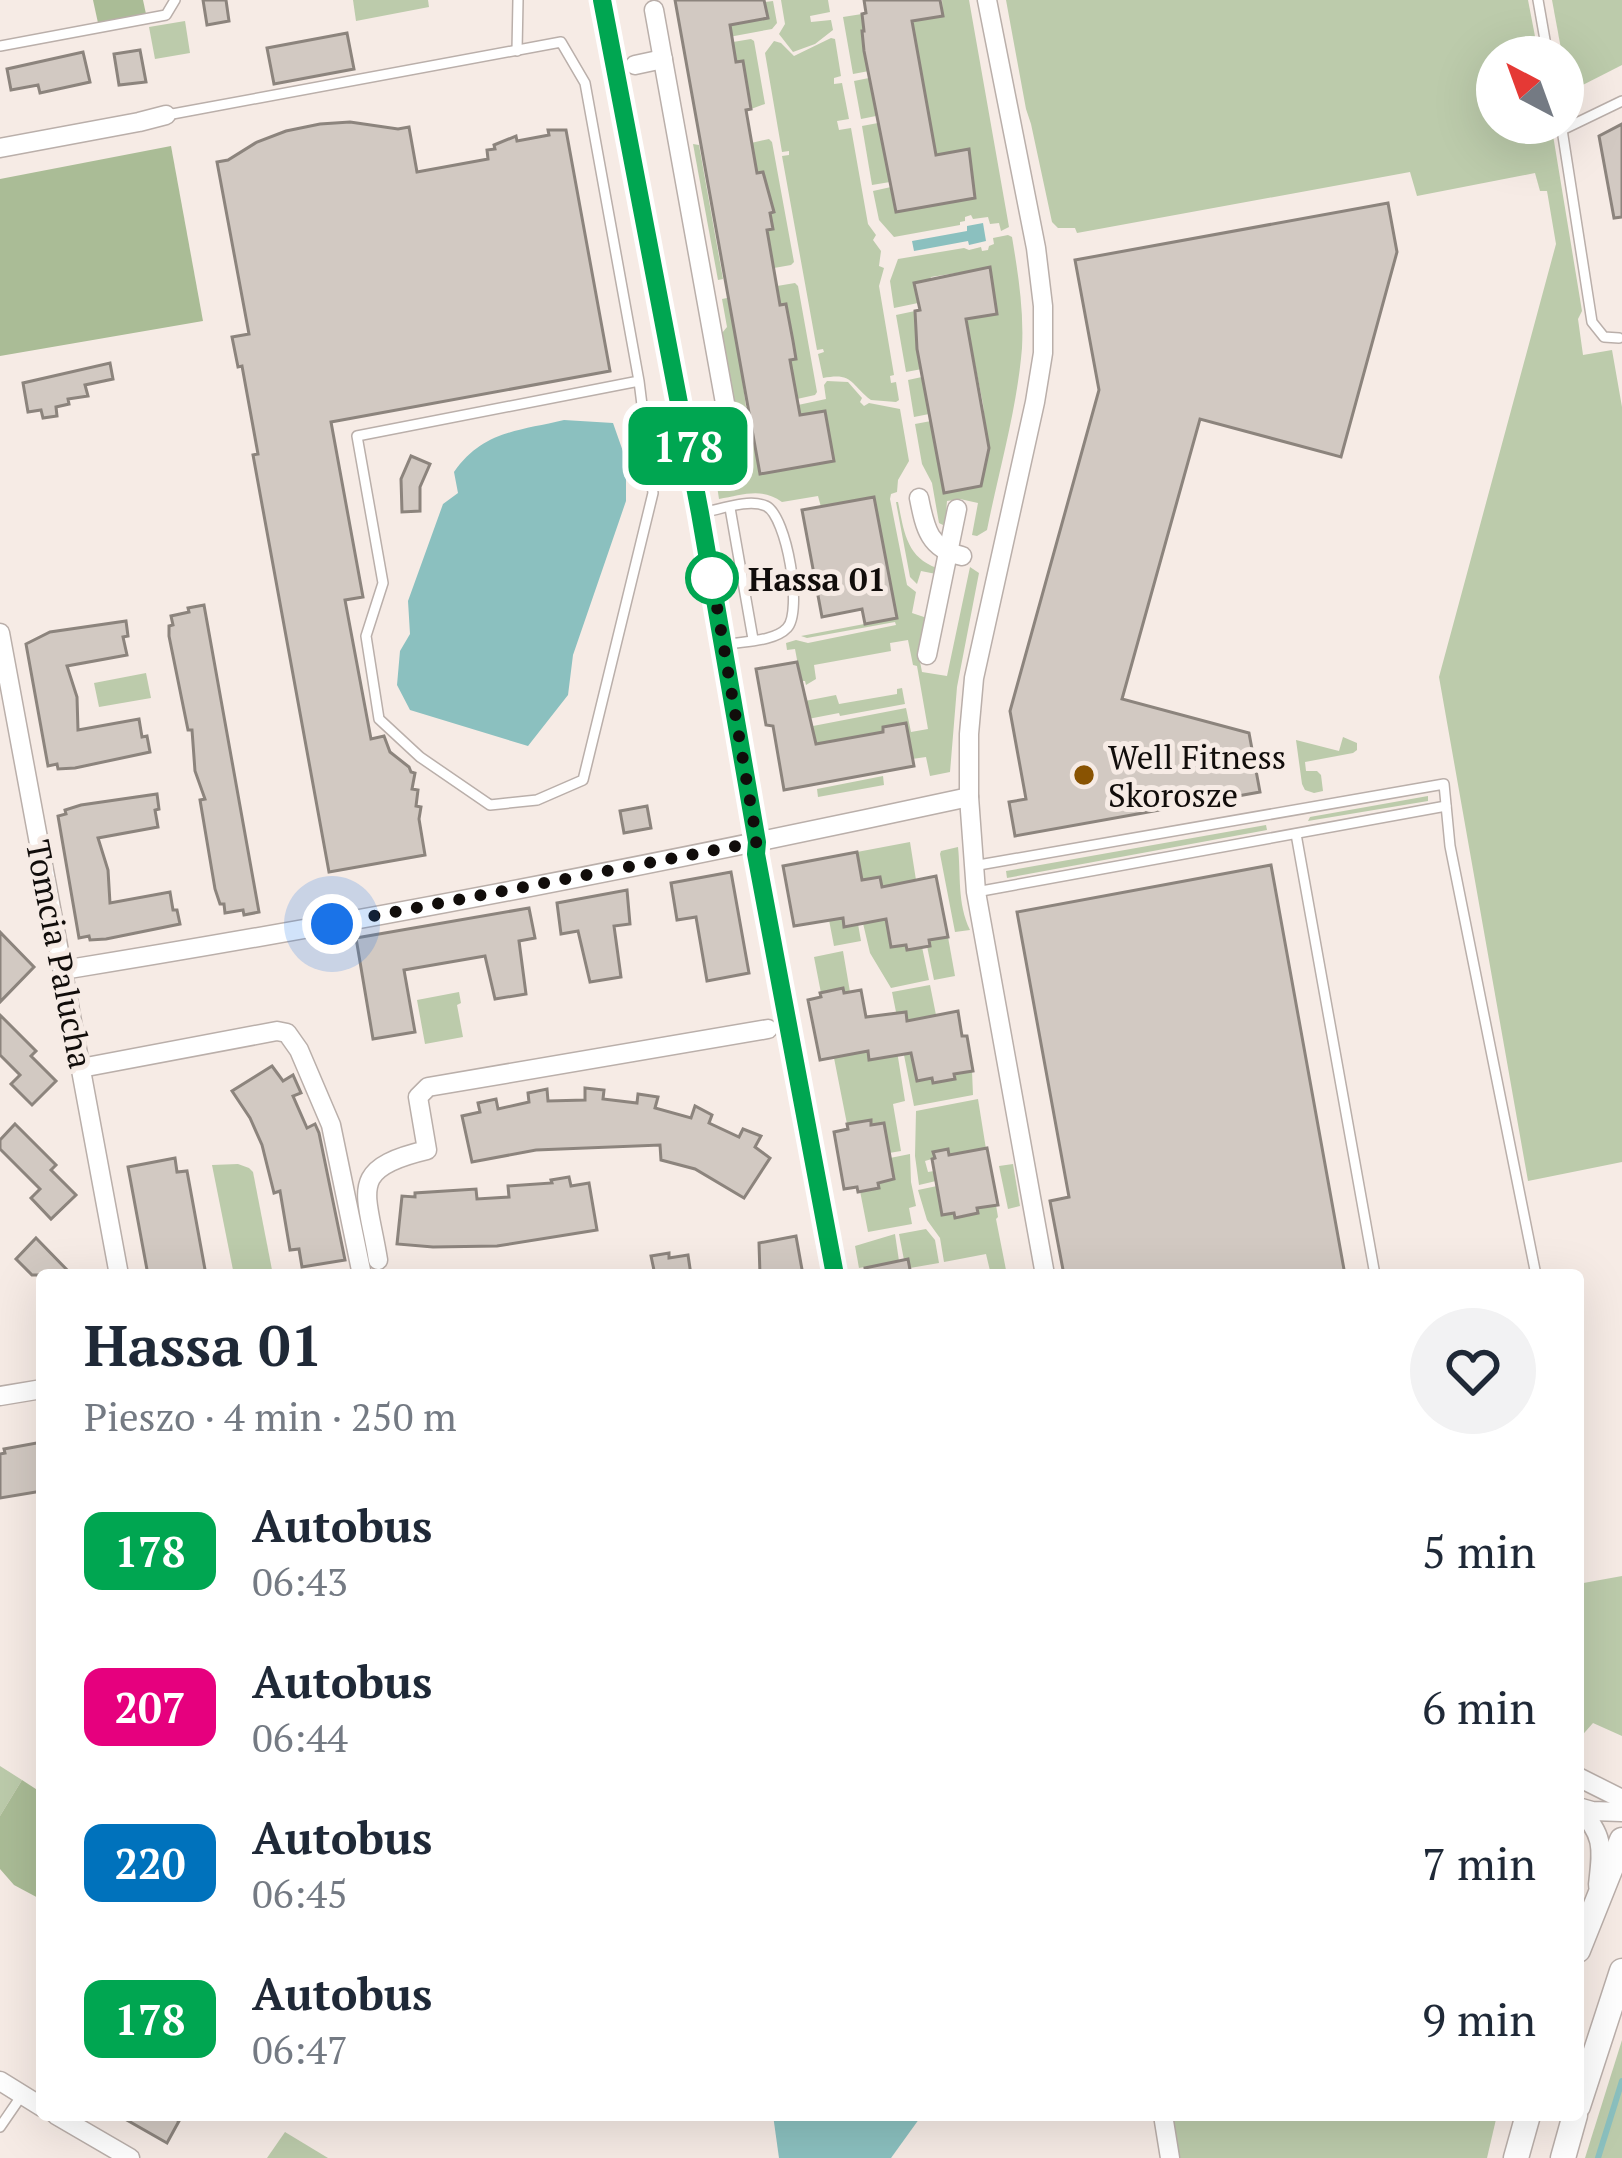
<!DOCTYPE html>
<html lang="pl">
<head>
<meta charset="utf-8">
<style>
	body { margin:0; font-family:"PT Serif",serif; background:#f2f2f3; color:#1f2937; height:100vh; display:flex; flex-direction:column; font-size:45px; white-space:nowrap }
	* { box-sizing:border-box; margin:0 }
	p { font-size:39px; color:#747a83 }
	.icon { flex:none; width:66px; height:66px; fill:none; stroke:currentColor; stroke-width:2; stroke-linecap:round; stroke-linejoin:round }
	.map { position:relative; flex:1; overflow:hidden }
	.panel { position:absolute; left:36px; top:1269px; width:1548px; height:852px; display:flex; flex-direction:column; background:#fff; border-radius:12px; box-shadow:0 12px 48px #0002 }
	.panel>* { flex:none }
	.badge { padding:0 24px; border-radius:18px; font-size:42px; line-height:78px }
	.needle { width:78px; rotate:319deg }
	.tools { position:absolute; left:1476px; top:36px; display:grid; gap:24px }
	.tools a { display:grid; place-items:center; width:108px; height:108px; border-radius:50%; background:#fff; box-shadow:0 12px 48px #0002; font-size:60px }
	.you { position:absolute; width:60px; height:60px; margin:-30px; border:9px solid #fff; border-radius:50%; background:#1a73e8; box-shadow:0 0 0 18px #1a73e833 }
	.map>.badge { position:absolute; translate:-50% -50%; box-shadow:0 0 0 6px #fff }
	.round { display:grid; place-items:center; flex:none; width:126px; height:126px; border-radius:63px; background:#f2f2f3 }
	.head { display:flex; align-items:center; justify-content:space-between; height:204px; padding:0 48px }
	h1 { font-size:57px; font-weight:700; line-height:90px }
	ul { padding:0; list-style:none }
	li { display:flex; align-items:center; gap:36px; height:156px; padding:0 48px }
	li div { flex:1 }
	li b { display:block; font-size:45px }
	li em { font-style:normal }
	li .badge { min-width:132px; font-weight:700; text-align:center }
	.map>svg:first-child { display:block }
</style>
</head>
<body>
<div class="map">
<svg width="1622" height="2158" viewBox="0 0 1622 2158">
	<rect width="100%" height="100%" fill="#f6ebe5"/>
	<g fill="#bccbab">
		<polygon points="353,0 428,0 429,7 356,21"/>
		<polygon points="781,0 828,0 830,12 810,16 811,22 831,20 833,30 815,44 793,52 779,34 785,24"/>
		<polygon points="942,0 969,0 1009,227 1001,231 999,223 990,224 988,217 973,219 971,215 965,217 965,221 960,222 960,225 894,237 879,220 873,191 891,187 897,212 975,198 969,149 936,155 912,21 943,16"/>
		<polygon points="1006,0 1528,0 1539,57 1497,57 1497,123 1551,123 1582,311 1578,319 1583,355 1612,350 1622,407 1622,1162 1528,1181 1439,677 1556,244 1547,191 1540,191 1535,173 1417,196 1410,172 1077,233 1075,228 1058,228 1052,222 1031,124 1026,109"/>
		<polygon points="1552,0 1622,0 1622,65 1569,92"/>
		<polygon points="773,1 777,23 772,29 729,37 727,25 767,17 765,2"/>
		<polygon points="862,14 864,31 862,32 869,71 853,74 843,17"/>
		<polygon points="185,21 190,53 155,59 149,27"/>
		<path d="M831 38 835 39 841 76 834 78V84L842 83 849 119 837 121 839 130 851 128 868 224 876 235 873 240 881 251 879 266 884 268 879 286 894 375 890 376 891 383 896 382 899 400 896 402 871 400C850 384 853 372 823 378L818 354 824 352 823 349 817 350 782 156 789 155V151L782 152 765 53 774 41 781 43 794 56Z"/>
		<polygon points="751,39 754,41 765,104 751,109 743,61 736,62 733,42"/>
		<polygon points="869,78 876,116 861,119 854,81"/>
		<polygon points="878,123 890,182 872,185 862,126"/>
		<polygon points="769,139 772,142 794,262 791,265 774,268 767,230 773,228 770,213 774,211 763,173 757,173 751,143"/>
		<polygon points="693,144 699,145 723,279 718,280"/>
		<path d="M1008 235 1012 237C1018 273 1024 310 1022 348 1017 409 999 470 987 530L977 536 972 535 978 503 960 499 947 501 945 526 939 523 932 483 922 464 915 424 931 421 944 492 981 486 988 453 983 404 966 319 996 313 988 268 931 277 930 280 915 283 918 303 894 308 890 281 898 259 964 248 969 250 981 247 982 251 988 250 989 246 994 244 993 238Z"/>
		<polygon points="795,283 798,286 817,392 815,395 797,399 790,360 796,358 787,304 780,305 777,286"/>
		<path d="M727 298 736 331 746 407H750L759 474 834 460 825 411 800 415 798 405 826 399 824 385 827 381 848 382 862 398 860 402 864 406 869 403 900 409 909 461 898 480 897 492 891 494 890 499 907 585 916 592 912 613 927 618 919 656 922 672 947 676 970 567 979 573 957 687 950 772 930 776 926 757 912 759 883 732 816 744 813 726 906 708 911 732 928 729 917 666 913 665 908 640 890 643 891 651 814 665 816 679 806 685 805 681H801L795 649 787 650 786 643 796 640 808 643 896 625 895 622 807 638 801 636 896 618 874 497 821 507 818 496 782 502C762 487 742 495 719 499L717 486 746 480 722 333 727 327 722 299Z"/>
		<polygon points="915,311 918,328 915,330 922,369 906,372 896,315"/>
		<polygon points="922,377 929,414 914,417 908,380"/>
		<path d="M896 502H898C904 531 906 557 937 568L936 574 921 571 917 584 910 577Z"/>
		<polygon points="146,673 151,698 99,707 94,683"/>
		<polygon points="902,688 905,704 840,716 839,713 808,719 805,701 836,695 839,704 897,694 897,689"/>
		<polygon points="1343,737 1357,743 1357,750 1353,753 1305,762 1306,771 1317,771 1321,775 1323,791 1314,793 1305,790 1302,784 1296,740 1339,751"/>
		<polygon points="883,776 884,785 818,797 817,789"/>
		<polygon points="1428,796 1428,801 1308,821 1310,817"/>
		<polygon points="1266,825 1267,830 1007,878 1006,871"/>
		<polygon points="910,842 916,880 889,885 883,890 880,878 862,880 857,852"/>
		<path d="M958 847C961 875 957 903 970 930L955 932 940 854 941 851Z"/>
		<polygon points="843,917 844,926 858,924 861,941 834,946 829,920"/>
		<polygon points="862,919 886,919 892,947 906,945 922,947 929,980 891,988 870,953"/>
		<polygon points="948,937 955,976 934,980 927,946 929,940"/>
		<polygon points="843,951 850,992 844,993 843,988 821,993 814,957"/>
		<polygon points="930,985 936,1015 915,1019 914,1023 908,1024 906,1012 896,1012 892,992"/>
		<polygon points="459,992 461,1003 457,1005 463,1037 425,1044 417,1000"/>
		<polygon points="911,1049 917,1081 931,1078 934,1083 954,1079 954,1074 972,1071 973,1095 914,1106 903,1050"/>
		<polygon points="868,1051 870,1060 897,1051 905,1101 893,1104 901,1151 889,1153 871,1121 847,1124 834,1058"/>
		<polygon points="978,1099 986,1149 949,1155 948,1149 934,1152 935,1158 925,1161 928,1172 934,1171 936,1181 919,1185 915,1156 916,1111"/>
		<polygon points="910,1154 911,1182 916,1206 909,1208 912,1224 868,1232 860,1191 878,1183 894,1179 890,1158"/>
		<polygon points="238,1164 249,1168 253,1172 273,1275 234,1275 212,1165"/>
		<polygon points="1013,1164 1020,1206 1008,1209 999,1166"/>
		<polygon points="937,1186 942,1215 954,1213 956,1218 977,1214 977,1208 996,1205 998,1217 996,1219 1007,1275 991,1275 986,1254 944,1262 940,1238 927,1220 918,1190"/>
		<polygon points="926,1229 935,1240 939,1263 910,1268 908,1260 904,1260 899,1234"/>
		<polygon points="895,1234 899,1261 859,1268 855,1246"/>
		<polygon points="1622,1576 1622,1736 1593,1723 1578,1740 1578,1584"/>
		<polygon points="0,1766 22,1780 0,1816"/>
		<polygon points="1622,2040 1622,2158 1585,2158"/>
		<polygon points="1169,2115 1497,2115 1487,2158 1177,2158"/>
		<polygon points="285,2132 328,2158 267,2158"/>
	</g>
	<g fill="#aabc96">
		<polygon points="93,0 143,0 146,14 98,23"/>
		<polygon points="171,146 203,321 0,356 0,179"/>
		<polygon points="22,1780 42,1793 42,1900 14,1885 0,1869 0,1816"/>
	</g>
	<g fill="#8bc0bf">
		<polygon points="983,223 986,241 969,245 968,241 914,251 912,241 967,231 967,226"/>
		<path d="M564 420 613 423 626 460V501L573 655 568 695 528 746 410 710 397 685 400 651 410 634 408 601 443 504 458 493 454 472C483 431 518 431 564 420Z"/>
		<polygon points="773,2115 922,2115 891,2158 779,2158"/>
	</g>
	<g fill="none" stroke-linecap="round" stroke-linejoin="round">
		<polyline stroke="#8bc0bf" stroke-width="6" points="1598,2158 1622,2081"/>
	</g>
	<g fill="#d2c9c2" stroke="#8c847d" stroke-width="3">
		<polygon points="203,0 226,0 229,21 207,25"/>
		<polygon points="675,0 764,0 768,18 730,25 736,62 743,61 751,109 746,110 757,173 763,172 774,212 770,213 773,229 767,230 780,305 786,304 793,341 796,359 790,360 800,415 825,411 834,461 760,474"/>
		<polygon points="864,0 940,0 943,16 912,21 919,60 936,155 969,149 975,198 896,212 864,51 862,31 864,31 862,14 866,13"/>
		<polygon points="347,33 354,69 274,84 267,48"/>
		<polygon points="140,50 146,82 119,85 114,54"/>
		<polygon points="83,52 90,82 40,93 38,85 11,90 7,69"/>
		<polygon points="350,122 398,129 409,127 417,172 488,159 487,150 495,149 494,145 516,136 517,141 549,135 548,130 566,130 610,371 331,422 363,597 345,600 371,739 384,736 390,752 409,767 411,772 415,773 412,789 418,790 416,806 421,807 419,819 425,855 329,872 253,455 258,454 242,366 238,367 232,337 249,334 217,162 228,160 257,142 286,131 320,124"/>
		<polygon points="1622,124 1622,217 1614,218 1599,136"/>
		<polygon points="1388,203 1397,252 1341,457 1200,419 1122,699 1249,733 1260,792 1015,836 1009,802 1026,799 1010,711 1099,390 1075,260"/>
		<polygon points="990,267 997,314 966,319 989,448 981,486 944,493 917,349 915,311 920,310 914,283"/>
		<polygon points="110,363 113,379 85,385 88,396 68,399 69,404 56,407 57,416 43,418 41,410 28,412 23,383"/>
		<polygon points="411,456 430,464 420,487 420,511 402,512 401,479"/>
		<polygon points="874,497 897,618 865,624 862,609 822,617 802,510"/>
		<polygon points="204,605 259,912 244,915 243,910 225,913 224,904 220,904 215,889 200,800 205,799 195,771 192,730 188,730 169,636 169,626 173,625 171,616 189,612 188,608"/>
		<polygon points="126,621 128,636 123,637 127,655 67,666 77,697 78,730 139,719 142,737 147,736 150,752 75,768 58,769 57,764 48,766 26,644 50,632"/>
		<polygon points="797,662 816,744 883,732 883,727 906,723 914,766 784,790 773,726 766,725 756,669"/>
		<polygon points="157,794 159,809 155,810 158,827 98,838 108,870 110,903 170,892 173,910 177,910 180,924 106,939 90,940 89,936 79,938 58,816 66,814 65,810 81,805"/>
		<polygon points="647,806 651,828 624,833 620,811"/>
		<polygon points="857,852 862,880 880,877 882,887 936,876 948,937 929,940 930,946 907,950 906,945 891,947 886,919 844,927 843,918 794,926 783,866"/>
		<polygon points="1271,865 1345,1275 1064,1275 1050,1201 1069,1197 1017,912"/>
		<polygon points="731,872 749,973 707,981 696,917 677,920 671,883"/>
		<polygon points="627,890 630,924 614,926 621,977 590,982 578,931 561,934 557,903"/>
		<polygon points="529,908 535,938 519,941 526,994 495,999 485,956 404,970 415,1032 373,1039 356,938"/>
		<polygon points="0,932 34,967 0,1002"/>
		<polygon points="843,988 844,993 861,990 866,1017 906,1012 907,1021 958,1011 962,1036 967,1036 973,1071 954,1074 955,1079 933,1083 932,1078 917,1081 911,1053 869,1060 868,1051 820,1060 808,1000 821,997 820,993"/>
		<polygon points="0,1015 36,1051 31,1056 56,1081 32,1105 11,1084 20,1075 0,1055"/>
		<polygon points="272,1066 283,1081 293,1075 301,1093 293,1096 307,1128 315,1124 319,1133 345,1260 302,1267 299,1249 290,1250 280,1191 274,1193 262,1145 250,1118 232,1091"/>
		<polygon points="585,1088 604,1090 603,1099 637,1103 638,1094 658,1097 655,1108 691,1118 695,1106 712,1115 709,1123 739,1137 743,1129 761,1136 755,1147 770,1158 744,1198 695,1169 661,1160 660,1145 536,1150 472,1162 462,1116 480,1112 478,1103 496,1099 498,1109 529,1102 528,1093 547,1089 548,1101 585,1100"/>
		<polygon points="871,1120 871,1125 884,1123 894,1179 878,1183 879,1188 858,1192 857,1187 844,1189 834,1132 848,1129 847,1124"/>
		<polygon points="15,1124 56,1165 51,1170 76,1195 51,1219 31,1198 40,1189 0,1149 0,1140"/>
		<polygon points="987,1148 998,1205 977,1208 978,1213 955,1218 954,1213 942,1215 932,1159 935,1158 933,1152 948,1149 949,1155"/>
		<polygon points="175,1158 177,1172 187,1171 206,1275 148,1275 128,1167"/>
		<polygon points="569,1177 571,1186 589,1183 597,1230 497,1246 433,1247 397,1244 402,1196 415,1197 415,1193 476,1189 477,1199 509,1197 508,1186 552,1183 551,1180"/>
		<polygon points="796,1236 803,1275 760,1275 759,1243"/>
		<polygon points="36,1238 72,1275 32,1275 16,1259"/>
		<polygon points="669,1253 669,1258 688,1255 691,1275 655,1275 651,1256"/>
		<polygon points="908,1259 911,1275 866,1275 865,1268"/>
		<polygon points="42,1442 42,1491 0,1498 0,1454 5,1453 4,1449"/>
		<polygon points="118,2115 168,2115 179,2121 167,2143"/>
	</g>
	<g fill="none" stroke-linecap="round" stroke-linejoin="round">
		<defs>
			<g id="service">
				<polyline points="1538,0 1548,57"/>
				<polyline points="0,46 166,15 175,0"/>
				<polyline points="517,51 518,0"/>
				<polyline points="167,115 561,42 585,83 639,381 357,436 383,583 366,636 379,719 420,757 490,805 537,800 583,780 653,493 639,381"/>
				<polyline points="1561,123 1592,322 1604,337 1619,338"/>
				<polyline points="1562,130 1622,101"/>
				<polyline points="730,508 753,639"/>
				<path d="M701 513C719 510 748 498 766 506 787 516 803 612 787 628 774 642 742 641 724 645"/>
				<polyline points="1296,834 1375,1275"/>
				<polyline points="973,866 1444,784 1450,846 1536,1275"/>
				<polyline points="976,892 1446,806"/>
				<polyline points="0,2127 22,2095"/>
			</g>
			<g id="minor">
				<polyline points="602,0 701,513 757,842 756,854 835,1275"/>
				<polyline points="987,0 1036,248 1043,306 1043,353 1035,402 974,678 969,734 969,797 976,892 1045,1275"/>
				<polyline points="654,10 738,475"/>
				<polyline points="635,65 663,59"/>
				<polyline points="0,148 139,122 166,115"/>
				<polyline points="705,442 730,436"/>
				<path d="M919 498C925 528 929 549 962 556"/>
				<polyline points="0,633 119,1275"/>
				<polyline points="927,655 957,509"/>
				<path d="M63 970C366 921 669 862 969 797"/>
				<polyline points="81,1068 277,1031 287,1033 299,1050 331,1125 362,1275"/>
				<path d="M378 1260C367 1191 346 1169 427 1150L418 1097 428 1087 768 1029"/>
				<polyline points="0,1396 42,1389"/>
				<polyline points="1578,1777 1622,1799"/>
				<polyline points="1578,1807 1592,1811 1622,1812"/>
				<path d="M1578 1808C1605 1835 1602 1849 1598 1885"/>
				<polyline points="0,2081 42,2107"/>
				<polyline points="56,2115 130,2158"/>
				<polyline points="1163,2115 1170,2158"/>
			</g>
			<g id="secondary">
				<polyline points="1578,1950 1622,1840"/>
				<polyline points="1578,2106 1622,1971"/>
				<polyline points="1516,2158 1528,2115"/>
				<polyline points="1563,2158 1575,2115"/>
			</g>
		</defs>
		<use href="#service" stroke="#baafaa" stroke-width="12"/>
		<use href="#minor" stroke="#baafaa" stroke-width="21"/>
		<use href="#secondary" stroke="#baafaa" stroke-width="27"/>
		<use href="#service" stroke="#fff" stroke-width="9"/>
		<use href="#minor" stroke="#fff" stroke-width="18"/>
		<use href="#secondary" stroke="#fff" stroke-width="24"/>
	</g>
	<g fill="none" stroke-linecap="round" stroke-linejoin="round">
		<defs>
			<polyline id="line" points="602,0 700,513 757,842 756,854 835,1275"/>
		</defs>
		<use href="#line" stroke="#fff" stroke-width="27"/>
		<use href="#line" stroke="#00a651" stroke-width="18"/>
		<polyline stroke="#110d0b" stroke-width="12" stroke-dasharray="0 21.6" points="332,924 757,842 709,560 712,578"/>
	</g>
	<circle fill="#fff" stroke="#00a651" stroke-width="6" cx="712" cy="578" r="24"/>
	<circle fill="#895302" stroke="#f6ebe5" stroke-width="4.5" cx="1084" cy="775" r="12"/>
	<g text-anchor="middle" dominant-baseline="central" stroke-width="10" stroke-linejoin="round" paint-order="stroke">
		<g font-size="33" font-weight="bold" fill="#110d0b" stroke="#f6ebe5" text-anchor="start">
			<text x="748" y="578">Hassa 01</text>
		</g>
		<g font-size="33" fill="#110d0b" stroke="#f6ebe5" text-anchor="start">
			<text x="1108" y="756">Well Fitness<tspan x="1108" dy="38">Skorosze</tspan></text>
		</g>
		<g font-size="33" fill="#110d0b" stroke="#f6ebe5">
			<text transform="translate(60 954) rotate(79)">Tomcia Palucha</text>
		</g>
	</g>
</svg>
<div class="tools">
<a><svg class="needle" viewBox="-14 -14 28 28"><path d="M0-13l5 13h-10z" fill="#e53935"/><path d="M0 13l5-13h-10z" fill="#747a83"/></svg></a>
</div>
<div class="you" style="left:332px;top:924px"></div>
<b class="badge" style="left:688px;top:446px;background:#00a651;color:#fff">178</b>
<section class="panel">
<div class="head"><div><h1>Hassa 01</h1><p>Pieszo · 4 min · 250 m</p></div><a class="round"><svg class="icon" aria-label="heart" viewBox="0 0 24 24"><path d="M12 20l-8-8c-3-5 5-10 8-4 3-6 11-1 8 4z"/></svg></a></div>
<ul>
<li><span class="badge" style="background:#00a651;color:#fff">178</span><div><b>Autobus</b><p>06:43</p></div><em>5 min</em></li>
<li><span class="badge" style="background:#e6007e;color:#fff">207</span><div><b>Autobus</b><p>06:44</p></div><em>6 min</em></li>
<li><span class="badge" style="background:#0072bc;color:#fff">220</span><div><b>Autobus</b><p>06:45</p></div><em>7 min</em></li>
<li><span class="badge" style="background:#00a651;color:#fff">178</span><div><b>Autobus</b><p>06:47</p></div><em>9 min</em></li>
</ul>
</section>
</div>
</body>
</html>
